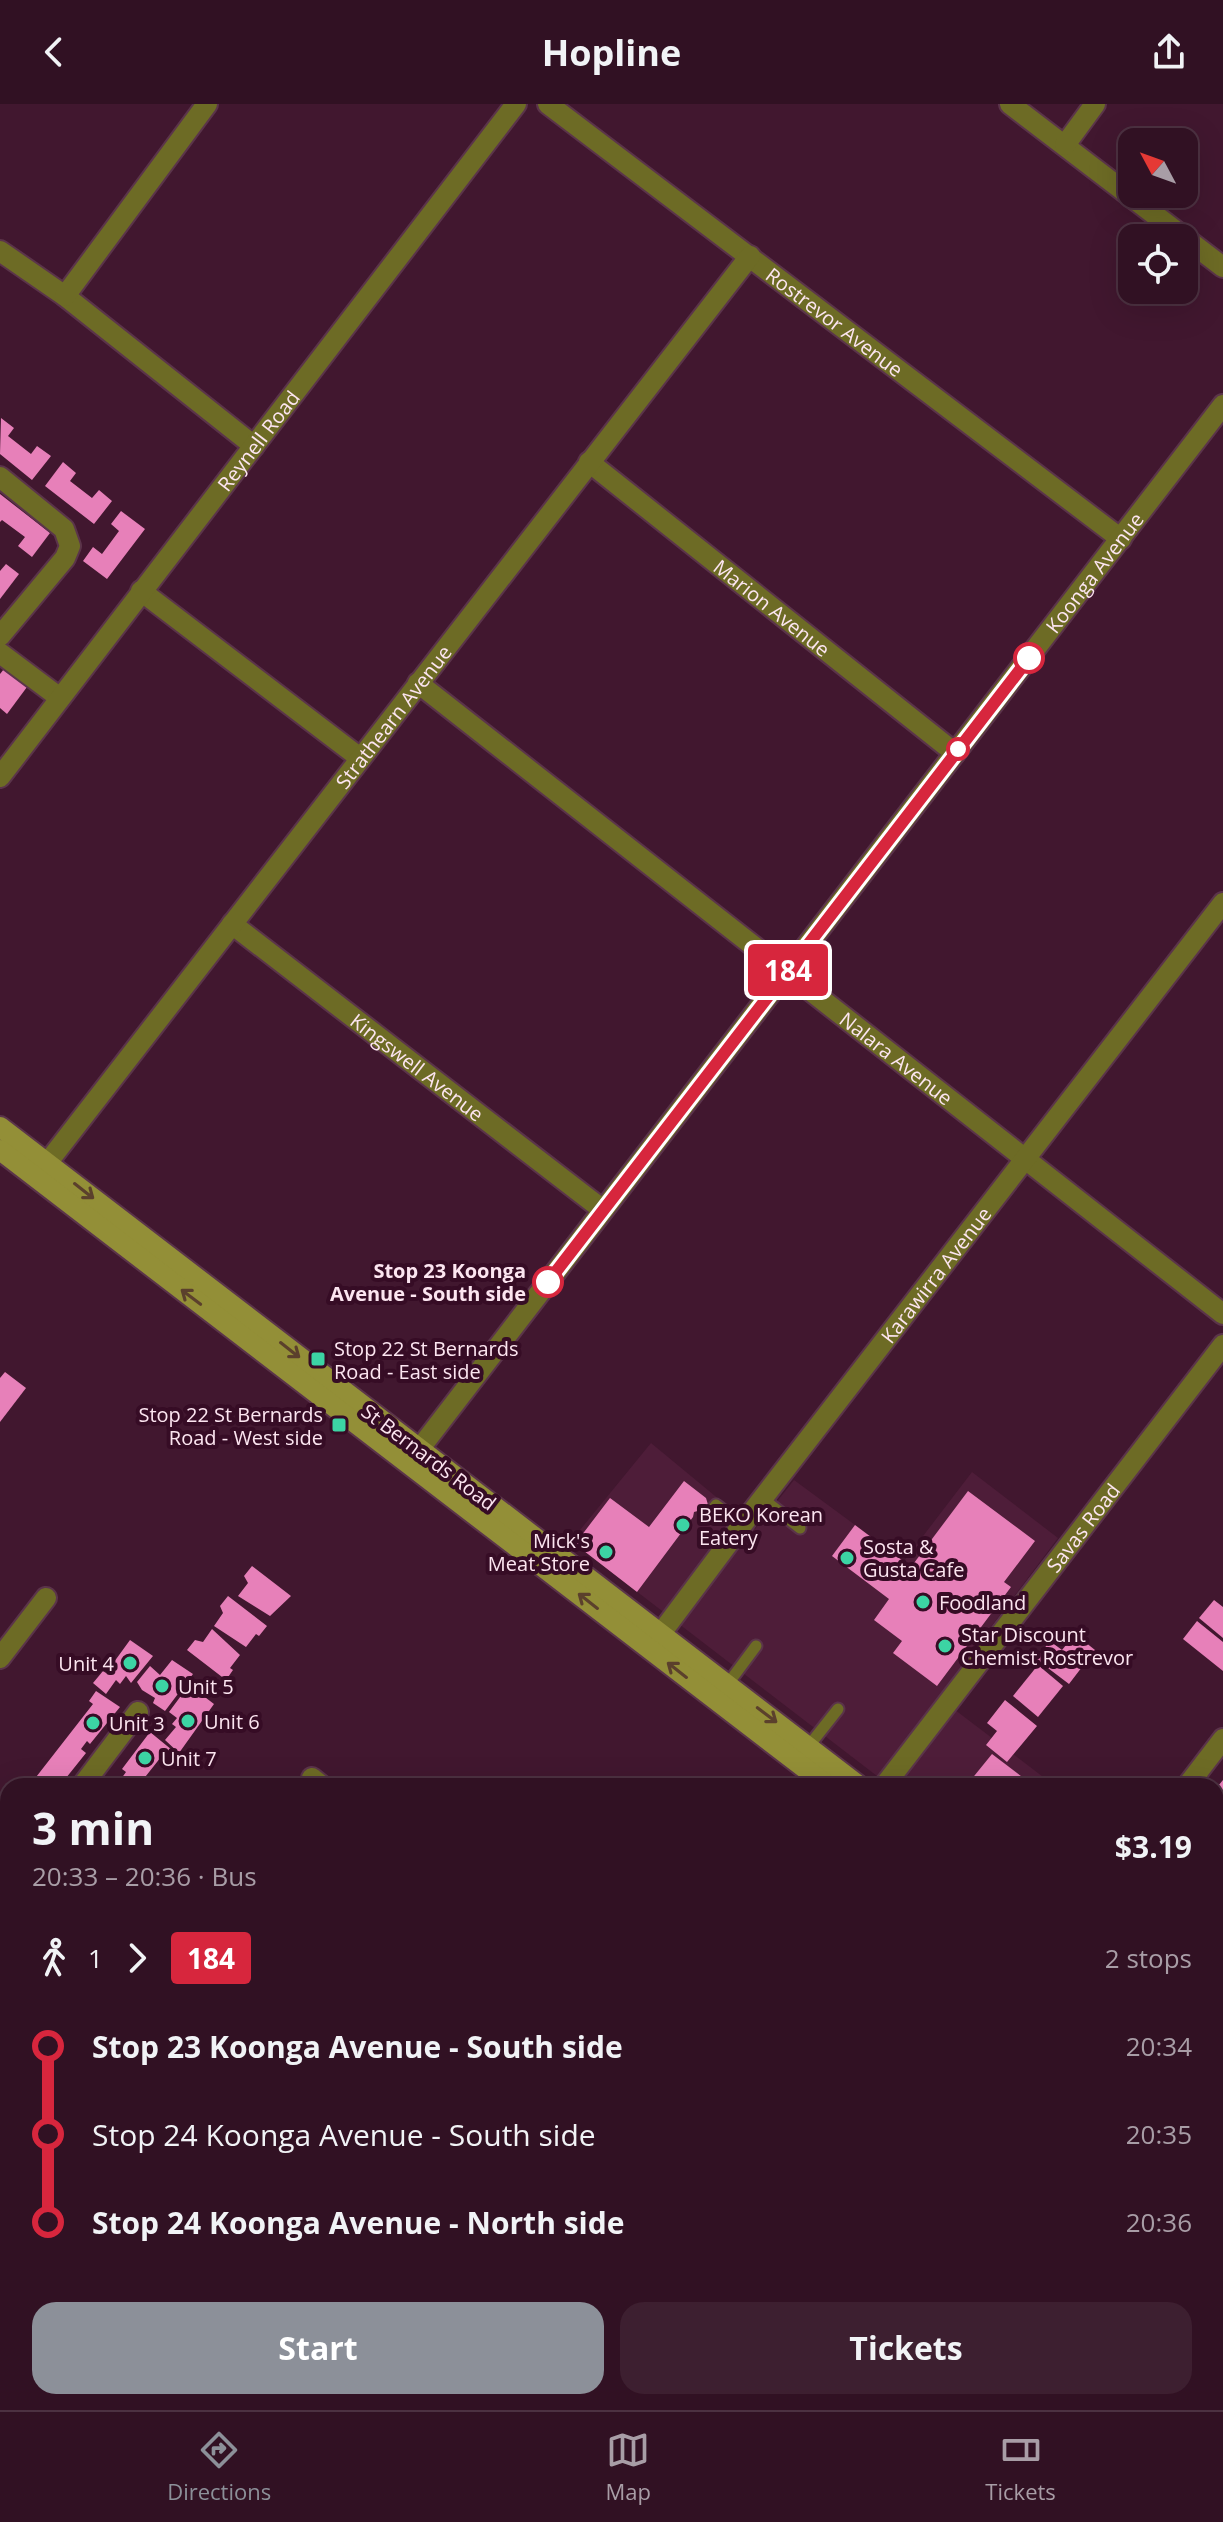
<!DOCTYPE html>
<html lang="en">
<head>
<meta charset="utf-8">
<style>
	body { margin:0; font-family:"Open Sans",sans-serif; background:#3d1f30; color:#f1f3f6; height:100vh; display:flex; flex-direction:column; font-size:30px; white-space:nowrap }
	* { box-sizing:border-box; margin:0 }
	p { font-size:26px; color:#a89da6 }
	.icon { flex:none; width:44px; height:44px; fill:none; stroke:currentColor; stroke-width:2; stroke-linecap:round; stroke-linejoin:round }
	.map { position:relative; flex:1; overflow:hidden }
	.panel { position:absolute; left:0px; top:1674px; width:1224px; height:632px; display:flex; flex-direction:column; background:#311123; border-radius:24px 24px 0 0; box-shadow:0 8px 32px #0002,0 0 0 2px #4c3141 }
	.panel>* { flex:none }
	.badge { padding:0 16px; border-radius:6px; font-size:28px; line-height:52px }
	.needle { width:52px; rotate:311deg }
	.controls { position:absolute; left:1118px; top:24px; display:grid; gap:16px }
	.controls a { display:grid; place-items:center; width:80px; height:80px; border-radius:16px; background:#311123; box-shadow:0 8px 32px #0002,0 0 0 2px #4c3141; font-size:40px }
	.map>.badge { position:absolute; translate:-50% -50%; box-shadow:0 0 0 4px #fff }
	.legs { display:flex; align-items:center; gap:12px; height:88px; padding:0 32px; font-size:26px }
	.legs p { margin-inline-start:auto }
	.overview { display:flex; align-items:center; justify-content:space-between; height:136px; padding:0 32px }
	h1 { font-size:44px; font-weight:700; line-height:60px }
	.action { display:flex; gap:16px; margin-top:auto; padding:16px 32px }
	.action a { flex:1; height:92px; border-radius:24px; background:#8c9099; color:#fff; font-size:32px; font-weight:700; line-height:92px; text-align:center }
	.action a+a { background:#3d1f30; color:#f1f3f6 }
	ul { padding:0 32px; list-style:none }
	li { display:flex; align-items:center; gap:28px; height:88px; font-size:30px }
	li i { display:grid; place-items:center; width:12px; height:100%; margin:0 10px; background:currentColor }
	li i::after { content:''; width:20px; height:20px; margin:-10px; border:6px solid; border-radius:50%; background:#311123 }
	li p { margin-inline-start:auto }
	li:first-child i { background:linear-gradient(#0000 50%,currentColor 0) }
	li:last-child i { background:linear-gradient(currentColor 50%,#0000 0) }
	header { display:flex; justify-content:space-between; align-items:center; height:104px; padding:0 32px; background:#311123; font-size:36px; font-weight:700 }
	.tab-bar { display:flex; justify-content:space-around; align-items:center; height:112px; border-top:2px solid #4c3141; background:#311123; font-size:22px; color:#a89da6 }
	.tab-bar a { display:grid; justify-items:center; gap:4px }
	.tab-bar .selected { color:#8c9099 }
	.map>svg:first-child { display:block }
</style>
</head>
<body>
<header><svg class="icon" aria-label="back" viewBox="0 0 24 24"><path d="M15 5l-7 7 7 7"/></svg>Hopline<svg class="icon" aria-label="share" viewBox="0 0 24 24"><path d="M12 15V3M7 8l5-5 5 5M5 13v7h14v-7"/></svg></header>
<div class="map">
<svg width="1223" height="2306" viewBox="0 0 1223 2306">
	<rect width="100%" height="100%" fill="#41172f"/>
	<polygon fill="#4e1d39" points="651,1339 755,1425 794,1376 904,1457 972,1368 1058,1434 938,1593 1055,1682 890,1682 571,1437"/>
	<g fill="#e780b9">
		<polygon points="1,314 14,324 8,332 31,350 37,342 51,352 32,376 0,350"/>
		<polygon points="63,358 76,369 70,377 92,394 99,386 112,397 94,420 45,382"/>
		<polygon points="0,390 50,429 32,453 18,442 25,433 2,416 0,418"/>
		<polygon points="121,407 145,425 107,475 83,457 93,443 102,450 119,427 111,420"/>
		<polygon points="6,460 19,470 0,495 0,467"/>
		<polygon points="4,565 27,583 7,610 0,604 0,570"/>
		<polygon points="5,1268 26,1284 0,1318 0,1274"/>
		<polygon points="684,1377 706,1394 709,1404 694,1408 693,1413 637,1488 575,1440 610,1394 649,1423"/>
		<polygon points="968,1387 1035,1437 1004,1478 1011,1483 937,1582 893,1549 902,1537 874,1516 889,1495 832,1452 855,1421 911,1463"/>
		<polygon points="252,1462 291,1492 270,1512 238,1492 248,1479 244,1472"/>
		<polygon points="228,1492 267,1522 259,1532 256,1530 246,1543 214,1522 223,1509 220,1502"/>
		<polygon points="1214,1496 1223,1503 1223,1534 1199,1514"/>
		<polygon points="1197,1517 1223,1538 1223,1567 1183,1535"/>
		<polygon points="212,1525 240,1551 230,1564 233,1566 226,1576 187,1546 195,1536 203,1538"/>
		<polygon points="1075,1530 1095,1546 1069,1580 1036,1555 1050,1537 1062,1546"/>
		<polygon points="130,1536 153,1552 131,1579 126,1572 120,1580 116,1576 106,1590 93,1579 103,1567 106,1569"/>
		<polygon points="172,1556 193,1570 165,1607 153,1599 155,1594 142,1586 137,1578 150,1562 160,1571"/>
		<polygon points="1038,1561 1063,1582 1038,1613 1013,1592"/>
		<polygon points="189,1581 214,1600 179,1649 165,1636 176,1623 172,1620 177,1614 169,1608"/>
		<polygon points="96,1587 120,1603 90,1640 87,1637 81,1645 86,1649 62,1679 58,1676 53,1682 39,1682 33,1677 93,1600 89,1597"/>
		<polygon points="1005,1596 1037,1622 1007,1658 986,1641 997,1627 987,1619"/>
		<polygon points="150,1628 172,1646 165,1656 161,1653 138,1682 131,1682 121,1675 126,1668 122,1665"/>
		<polygon points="992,1650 1034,1682 966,1682"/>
		<polygon points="1223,1676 1223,1726 1218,1732 1216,1730 1216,1693 1222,1685 1218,1682"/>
		<polygon points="1223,1812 1223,1854 1216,1848 1219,1836 1216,1834 1216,1821"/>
		<polygon points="1216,2037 1223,2043 1223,2075 1216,2084"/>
		<polygon points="0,2094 8,2100 8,2126 0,2120"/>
	</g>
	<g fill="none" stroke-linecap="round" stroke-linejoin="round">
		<defs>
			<g id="service">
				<polyline points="763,1395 800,1424"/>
				<polyline points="711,1408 716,1401 742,1421"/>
				<polyline points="727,1581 756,1542"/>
				<polyline points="808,1643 838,1605"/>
				<polyline points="1216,1941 1221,1934"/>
			</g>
			<g id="minor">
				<path id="s1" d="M548 0 1121 435"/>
				<polyline points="1010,0 1223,163"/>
				<polyline points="1065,41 1095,0"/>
				<polyline points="0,147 65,192 254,342"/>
				<polyline points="65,192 207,0"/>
				<path id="s2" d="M589 358 955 649"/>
				<polyline points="0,373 64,425 70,442 65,454 0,532"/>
				<polyline points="141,487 360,654"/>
				<polyline points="0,549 60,594"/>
				<path id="s3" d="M418 579 1223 1210"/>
				<path id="s4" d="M0 673 516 0"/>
				<path id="s5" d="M232 820 603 1106"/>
				<path id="s6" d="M38 1071 750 152"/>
				<path id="s7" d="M411 1356 1223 301"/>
				<path id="s8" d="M650 1544 742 1421 1223 799"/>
				<polyline points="0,1554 46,1494"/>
				<polyline points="312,1674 322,1682"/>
				<polyline points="82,1682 138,1608"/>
				<path id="s9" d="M884 1682 1223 1241"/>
				<polyline points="1187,1682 1223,1635"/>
				<polyline points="0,1788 8,1778"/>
				<polyline points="0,1825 8,1829"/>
				<polyline points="0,2190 8,2196"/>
				<polyline points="100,2298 109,2306"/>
				<polyline points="650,2298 661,2306"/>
				<polyline points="1135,2298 1145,2306"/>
			</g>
			<polyline id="tertiary" points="388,2306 394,2298"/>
			<g id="secondary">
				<polyline points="0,1023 859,1682"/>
				<polyline points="0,1046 828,1682"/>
				<polyline points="1216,1956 1223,1962"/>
				<polyline points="1216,1980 1223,1986"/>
			</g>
		</defs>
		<use href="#service" stroke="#5b344a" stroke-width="15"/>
		<use href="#minor" stroke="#5b344a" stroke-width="24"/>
		<use href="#tertiary" stroke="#5b344a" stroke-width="24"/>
		<use href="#secondary" stroke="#5b344a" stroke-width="24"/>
		<use href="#service" stroke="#6d6b25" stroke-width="11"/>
		<use href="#minor" stroke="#6d6b25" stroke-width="20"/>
		<use href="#tertiary" stroke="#6d6b25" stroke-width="20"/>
		<use href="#secondary" stroke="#938f37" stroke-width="20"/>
	</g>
	<defs><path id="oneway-shaft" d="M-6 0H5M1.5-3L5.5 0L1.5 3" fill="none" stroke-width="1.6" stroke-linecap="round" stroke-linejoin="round" transform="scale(2)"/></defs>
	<g stroke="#5b402c">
		<use href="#oneway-shaft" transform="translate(84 1087) rotate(38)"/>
		<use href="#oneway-shaft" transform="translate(191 1193) rotate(-143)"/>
		<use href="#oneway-shaft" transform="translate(290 1246) rotate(38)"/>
		<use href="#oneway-shaft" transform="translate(588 1497) rotate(-142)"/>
		<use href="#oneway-shaft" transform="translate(677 1566) rotate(-142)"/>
		<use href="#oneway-shaft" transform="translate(767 1611) rotate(37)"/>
	</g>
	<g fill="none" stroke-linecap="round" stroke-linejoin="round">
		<defs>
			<polyline id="line-1" points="548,1178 1029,554"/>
		</defs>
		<use href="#line-1" stroke="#fff" stroke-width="18"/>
		<use href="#line-1" stroke="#d7263d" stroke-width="12"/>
	</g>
	<g fill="#fff" stroke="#d7263d" stroke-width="4">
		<circle cx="1029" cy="554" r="14"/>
		<circle cx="958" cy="645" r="10"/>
		<circle cx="548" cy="1178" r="14"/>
	</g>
	<g fill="#3cd4a4" stroke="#360c25" stroke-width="3">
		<rect x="310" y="1247" width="16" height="16" rx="4"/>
		<rect x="331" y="1313" width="16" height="16" rx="4"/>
		<circle cx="683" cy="1421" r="8"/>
		<circle cx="606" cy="1448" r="8"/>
		<circle cx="847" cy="1454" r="8"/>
		<circle cx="923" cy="1498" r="8"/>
		<circle cx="945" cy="1542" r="8"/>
		<circle cx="130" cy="1559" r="8"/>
		<circle cx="162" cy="1582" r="8"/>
		<circle cx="188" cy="1617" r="8"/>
		<circle cx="93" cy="1619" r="8"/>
		<circle cx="145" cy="1654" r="8"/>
	</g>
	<g text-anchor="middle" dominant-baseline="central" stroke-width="8" stroke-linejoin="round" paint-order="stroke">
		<g font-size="20" fill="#fce5f0" stroke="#360c25">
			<text stroke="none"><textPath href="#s1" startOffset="360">Rostrevor Avenue</textPath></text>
			<text stroke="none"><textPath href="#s4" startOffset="424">Reynell Road</textPath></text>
			<text stroke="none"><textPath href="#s7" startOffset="1120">Koonga Avenue</textPath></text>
			<text stroke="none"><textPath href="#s2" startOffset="234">Marion Avenue</textPath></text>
			<text stroke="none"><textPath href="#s6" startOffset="580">Strathearn Avenue</textPath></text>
			<text stroke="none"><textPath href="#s3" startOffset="608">Nalara Avenue</textPath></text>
			<text stroke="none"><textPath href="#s5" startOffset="234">Kingswell Avenue</textPath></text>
			<text stroke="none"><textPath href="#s8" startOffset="470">Karawirra Avenue</textPath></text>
			<text transform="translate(429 1353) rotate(37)">St Bernards Road</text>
			<text stroke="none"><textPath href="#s9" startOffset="326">Savas Road</textPath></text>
		</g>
		<g font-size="20" font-weight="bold" fill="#fce5f0" stroke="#360c25" text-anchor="end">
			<text x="526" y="1166">Stop 23 Koonga<tspan x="526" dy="23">Avenue - South side</tspan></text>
		</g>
		<g font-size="20" fill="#fce5f0" stroke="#360c25" text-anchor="start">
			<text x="334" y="1244">Stop 22 St Bernards<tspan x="334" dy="23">Road - East side</tspan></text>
			<text x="323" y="1310" text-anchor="end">Stop 22 St Bernards<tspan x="323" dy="23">Road - West side</tspan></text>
			<text x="699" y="1410">BEKO Korean<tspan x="699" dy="23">Eatery</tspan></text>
			<text x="590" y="1436" text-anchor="end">Mick's<tspan x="590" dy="23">Meat Store</tspan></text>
			<text x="863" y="1442">Sosta &amp;<tspan x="863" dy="23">Gusta Cafe</tspan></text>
			<text x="939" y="1498">Foodland</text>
			<text x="961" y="1530">Star Discount<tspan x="961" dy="23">Chemist Rostrevor</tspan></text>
			<text x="114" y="1559" text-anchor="end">Unit 4</text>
			<text x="178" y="1582">Unit 5</text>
			<text x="204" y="1617">Unit 6</text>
			<text x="109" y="1619">Unit 3</text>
			<text x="161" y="1654">Unit 7</text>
		</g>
	</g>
</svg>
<div class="controls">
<a><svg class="needle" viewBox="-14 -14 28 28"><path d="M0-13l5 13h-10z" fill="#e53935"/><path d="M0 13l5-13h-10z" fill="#a89da6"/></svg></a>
<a><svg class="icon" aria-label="locate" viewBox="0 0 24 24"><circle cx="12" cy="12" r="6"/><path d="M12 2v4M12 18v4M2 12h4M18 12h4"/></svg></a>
</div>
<b class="badge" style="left:788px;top:866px;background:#d7263d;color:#fff">184</b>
<section class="panel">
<div class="overview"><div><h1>3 min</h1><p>20:33 – 20:36 · Bus</p></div><b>$3.19</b></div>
<div class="legs"><svg class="icon" aria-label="walk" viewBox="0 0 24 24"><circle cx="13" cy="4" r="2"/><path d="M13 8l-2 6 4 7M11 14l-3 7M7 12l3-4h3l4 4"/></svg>1<svg class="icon" aria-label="forward" viewBox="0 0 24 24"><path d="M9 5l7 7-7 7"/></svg><b class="badge" style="background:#d7263d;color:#fff">184</b><p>2 stops</p></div>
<ul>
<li><i style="color:#d7263d"></i><b>Stop 23 Koonga Avenue - South side</b><p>20:34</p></li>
<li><i style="color:#d7263d"></i><span>Stop 24 Koonga Avenue - South side</span><p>20:35</p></li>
<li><i style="color:#d7263d"></i><b>Stop 24 Koonga Avenue - North side</b><p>20:36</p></li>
</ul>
<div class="action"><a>Start</a><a>Tickets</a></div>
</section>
</div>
<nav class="tab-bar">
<a class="selected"><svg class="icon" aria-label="directions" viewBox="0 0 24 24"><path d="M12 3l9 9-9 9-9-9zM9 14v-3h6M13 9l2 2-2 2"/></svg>Directions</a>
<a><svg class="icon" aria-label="map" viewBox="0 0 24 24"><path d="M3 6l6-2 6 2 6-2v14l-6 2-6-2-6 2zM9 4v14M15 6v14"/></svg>Map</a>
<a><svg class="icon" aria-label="tickets" viewBox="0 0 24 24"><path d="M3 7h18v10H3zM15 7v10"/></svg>Tickets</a>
</nav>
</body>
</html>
